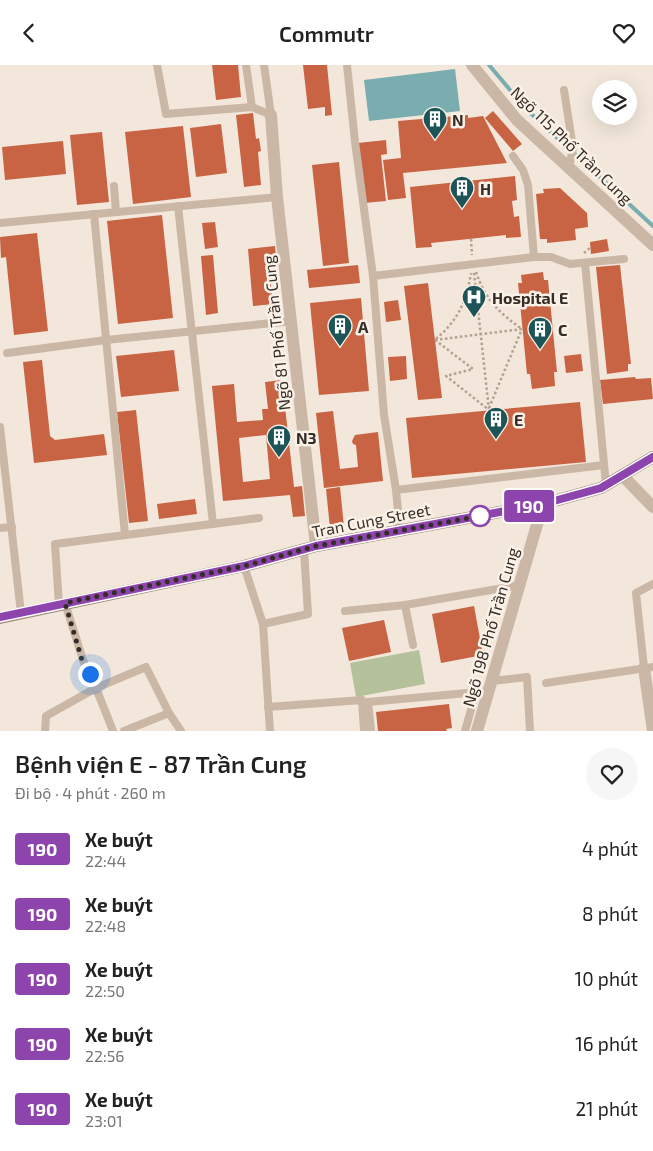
<!DOCTYPE html>
<html lang="vi">
<head>
<meta charset="utf-8">
<style>
	body { margin:0; font-family:"Exo 2",sans-serif; background:#f6f6f6; color:#222; height:100vh; display:flex; flex-direction:column; font-size:19px; white-space:nowrap }
	* { box-sizing:border-box; margin:0 }
	p { font-size:16px; color:#767676 }
	.icon { flex:none; width:28px; height:28px; fill:none; stroke:currentColor; stroke-width:2; stroke-linecap:round; stroke-linejoin:round }
	.map { position:relative; height:666px; overflow:hidden }
	.drawer { display:flex; flex-direction:column; background:#fff; flex:1 }
	.drawer>* { flex:none }
	.badge { padding:0 10px; border-radius:4px; font-size:18px; line-height:32px }
	.tools { position:absolute; left:592px; top:15px; display:grid; gap:10px }
	.tools a { display:grid; place-items:center; width:45px; height:45px; border-radius:50%; background:#fff; box-shadow:0 5px 20px #0002; font-size:25px }
	.you { position:absolute; width:25px; height:25px; margin:-12px; border:4px solid #fff; border-radius:50%; background:#1a73e8; box-shadow:0 0 0 8px #1a73e833 }
	.map>.badge { position:absolute; translate:-50% -50%; box-shadow:0 0 0 2px #fff }
	.round { display:grid; place-items:center; flex:none; width:52px; height:52px; border-radius:26px; background:#f6f6f6 }
	.headline { display:flex; align-items:center; justify-content:space-between; height:85px; padding:0 15px }
	h1 { font-size:24px; font-weight:600; line-height:38px }
	ul { padding:0; list-style:none }
	li { display:flex; align-items:center; gap:15px; height:65px; padding:0 15px }
	li div { flex:1 }
	li b { display:block; font-size:19px }
	li em { font-style:normal }
	li .badge { min-width:55px; font-weight:700; text-align:center }
	header { display:flex; justify-content:space-between; align-items:center; height:65px; padding:0 15px; background:#fff; font-size:22px; font-weight:600 }
	.map>svg:first-child { display:block }
</style>
</head>
<body>
<header><svg class="icon" aria-label="back" viewBox="0 0 24 24"><path d="M15 5l-7 7 7 7"/></svg>Commutr<svg class="icon" aria-label="heart" viewBox="0 0 24 24"><path d="M12 20l-8-8c-3-5 5-10 8-4 3-6 11-1 8 4z"/></svg></header>
<div class="map">
<svg width="653" height="666" viewBox="0 0 653 666">
	<rect width="100%" height="100%" fill="#f2e7da"/>
	<polygon fill="#b4c19a" points="419,585 425,619 356,632 350,598"/>
	<polygon fill="#79adb0" points="455,4 460,46 369,56 364,15"/>
	<g fill="none" stroke-linecap="round" stroke-linejoin="round">
		<polyline stroke="#79adb0" stroke-width="4" points="489,0 527,45 653,161"/>
	</g>
	<g fill="#c86343" fill-rule="evenodd">
		<polygon points="212,0 238,0 241,32 216,35"/>
		<polygon points="303,0 327,0 332,50 325,51 325,42 308,44"/>
		<polygon points="493,46 522,79 513,86 485,53"/>
		<polygon points="253,48 256,74 259,73 261,86 258,87 261,120 244,122 236,50"/>
		<polygon points="468,50 468,53 483,51 507,98 403,108 406,133 388,135 383,95 401,93 398,56"/>
		<polygon points="221,59 227,108 196,112 190,63"/>
		<polygon points="183,61 191,132 133,139 125,67"/>
		<polygon points="102,67 109,137 77,140 70,70"/>
		<polygon points="386,75 387,89 381,90 386,136 364,138 358,78"/>
		<polygon points="63,76 66,109 5,115 2,82"/>
		<polygon points="339,97 349,198 323,201 312,100"/>
		<polygon points="515,111 517,135 512,136 514,152 519,151 521,172 506,173 506,170 431,178 432,182 416,183 410,122"/>
		<polygon points="560,123 587,148 588,162 575,164 576,175 547,178 547,174 540,174 536,129 544,128 543,124"/>
		<polygon points="162,150 173,253 118,259 107,156"/>
		<polygon points="215,157 218,182 205,184 202,158"/>
		<polygon points="37,168 48,266 14,270 6,192 1,193 0,172"/>
		<polygon points="607,174 609,186 591,189 590,177"/>
		<polygon points="275,181 277,202 269,202 273,239 253,241 248,184"/>
		<polygon points="213,190 218,248 206,250 201,191"/>
		<polygon points="358,200 360,218 309,223 307,205"/>
		<polygon points="620,200 631,299 628,299 628,306 607,309 596,202"/>
		<polygon points="543,207 544,215 548,215 557,307 554,307 555,321 532,324 530,309 527,309 518,218 522,218 521,210"/>
		<polygon points="428,218 442,333 418,335 404,221"/>
		<polygon points="361,233 369,326 319,330 310,238"/>
		<polygon points="398,235 401,255 386,257 384,237"/>
		<polygon points="174,285 179,326 121,332 116,291"/>
		<polygon points="581,289 583,306 566,308 564,291"/>
		<polygon points="406,291 407,314 390,316 388,292"/>
		<polygon points="42,295 50,371 55,375 104,369 107,390 34,398 23,297"/>
		<polygon points="635,312 636,314 651,313 653,334 603,339 600,315"/>
		<path d="M282 315 294 422 302 421 305 451 293 452 290 430 223 436 212 321 234 319 237 357 263 355 262 344H268L265 317ZM266 370 270 414 243 417 239 373Z"/>
		<polygon points="580,337 586,397 412,413 406,353"/>
		<polygon points="136,345 148,456 129,458 117,347"/>
		<polygon points="333,346 340,404 358,402 356,380 353,379 352,376 355,370 378,367 383,416 324,423 316,348"/>
		<polygon points="340,422 344,462 330,463 326,424"/>
		<polygon points="195,434 197,449 159,454 157,439"/>
		<polygon points="474,541 483,590 441,598 432,549"/>
		<polygon points="384,555 391,587 349,596 342,563"/>
		<polygon points="449,639 452,663 446,664 447,666 378,666 376,647"/>
	</g>
	<g fill="none" stroke-linecap="round" stroke-linejoin="round">
		<g stroke="#b6a190" stroke-width="2.5" stroke-dasharray="2.5 2.5" stroke-linecap="butt">
			<polyline points="471,174 472,190"/>
			<polyline points="584,188 591,182"/>
			<path d="M476 207C485 234 499 248 522 264"/>
			<polyline points="474,208 489,345"/>
			<path d="M436 274C459 254 466 237 471 208"/>
			<polyline points="435,275 473,304 446,311 489,345"/>
			<polyline points="435,275 522,264"/>
			<polyline points="489,343 522,264"/>
		</g>
		<g stroke="#cab7a6" stroke-width="8">
			<polyline points="157,0 166,49 252,42 271,50"/>
			<polyline points="246,0 252,42"/>
			<polyline points="264,0 271,50"/>
			<polyline points="347,0 355,77 373,211 384,350 396,425 400,467"/>
			<polyline points="564,25 573,83 569,102"/>
			<polyline points="513,91 523,105 528,120 534,192"/>
			<polyline points="114,121 116,147"/>
			<polyline points="178,141 213,459"/>
			<polyline points="94,149 125,470"/>
			<polyline points="0,158 277,132"/>
			<polyline points="585,198 606,420"/>
			<polyline points="373,211 534,192 551,192 570,199 624,194"/>
			<polyline points="7,288 106,275 292,256"/>
			<polyline points="0,362 21,548"/>
			<polyline points="396,425 604,400"/>
			<polyline points="0,463 12,462"/>
			<polyline points="244,501 263,559 270,666"/>
			<polyline points="65,538 83,595 96,623 113,666"/>
			<polyline points="59,540 55,479 259,453"/>
			<polyline points="405,540 413,580"/>
			<polyline points="345,546 405,540 520,520"/>
			<polyline points="263,559 308,549 304,485"/>
			<polyline points="644,603 636,528 653,519"/>
			<polyline points="492,616 527,612 530,666"/>
			<polyline points="546,618 653,602"/>
			<polyline points="268,642 362,635 364,666"/>
			<polyline points="45,666 46,651 96,623 146,602 169,648 181,666"/>
			<polyline points="124,666 169,648"/>
			<polyline points="371,666 368,637 489,626"/>
			<polyline points="465,666 476,627"/>
		</g>
		<g stroke="#cab7a6" stroke-width="12">
			<polyline points="472,0 517,55 653,180"/>
			<polyline points="271,50 277,132 316,481"/>
			<polyline points="622,410 653,442"/>
			<polyline points="644,603 653,666"/>
			<polyline points="477,666 543,439"/>
		</g>
		<polyline stroke="#9e8577" stroke-width="12" points="0,553 244,501 316,481 543,439 601,423 653,392"/>
	</g>
	<g fill="none" stroke-linecap="round" stroke-linejoin="round">
		<defs>
			<polyline id="line" points="0,552 244,501 316,481 543,439 601,423 653,392"/>
		</defs>
		<use href="#line" stroke="#fff" stroke-width="11"/>
		<use href="#line" stroke="#8e44ad" stroke-width="8"/>
		<polyline stroke="#362c27" stroke-width="5" stroke-dasharray="0 9" points="90,609 82,595 65,538 244,501 316,481 480,451"/>
	</g>
	<defs>
		<symbol id="building-pin" viewBox="-11 -11 22 30"><path d="M0 17L-7.5 6A9.5 9.5 0 1 1 7.5 6Z" fill="#1c5458" stroke="#faf1e7"/><path d="M-4-6H4V6H1V3H-1V6H-4ZM-2.5-4.3h1.7v1.8h-1.7ZM.8-4.3h1.7v1.8H.8ZM-2.5-1h1.7V.8h-1.7ZM.8-1h1.7V.8H.8Z" fill="#fff"/></symbol>
		<symbol id="hospital-pin" viewBox="-11 -11 22 30"><path d="M0 17L-7.5 6A9.5 9.5 0 1 1 7.5 6Z" fill="#1c5458" stroke="#faf1e7"/><path d="M-5-5h3v3.5h4V-5h3V5h-3V1.5h-4V5h-3Z" fill="#fff"/></symbol>
	</defs>
	<g fill-rule="evenodd">
		<use href="#building-pin" x="421" y="40" width="28" height="38"/>
		<use href="#building-pin" x="448" y="109" width="28" height="38"/>
		<use href="#hospital-pin" x="460" y="218" width="28" height="38"/>
		<use href="#building-pin" x="326" y="247" width="28" height="38"/>
		<use href="#building-pin" x="526" y="250" width="28" height="38"/>
		<use href="#building-pin" x="482" y="340" width="28" height="38"/>
		<use href="#building-pin" x="265" y="358" width="28" height="38"/>
	</g>
	<circle fill="#fff" stroke="#8e44ad" stroke-width="2.5" cx="480" cy="451" r="10"/>
	<g text-anchor="middle" dominant-baseline="central" stroke-width="5" stroke-linejoin="round" paint-order="stroke">
		<g font-size="16" font-weight="bold" fill="#362c27" stroke="#faf1e7" text-anchor="start">
			<text x="452" y="54">N</text>
			<text x="480" y="123">H</text>
			<text x="492" y="232">Hospital E</text>
			<text x="358" y="261">A</text>
			<text x="558" y="264">C</text>
			<text x="514" y="354">E</text>
			<text x="296" y="372">N3</text>
		</g>
		<g font-size="16" fill="#362c27" stroke="#faf1e7">
			<text transform="translate(572 80) rotate(44)">Ngõ 115 Phố Trần Cung</text>
			<text transform="translate(276 268) rotate(-96)">Ngõ 81 Phố Trần Cung</text>
			<text transform="translate(371 455) rotate(-11)">Tran Cung Street</text>
			<text transform="translate(490 562) rotate(-74)">Ngõ 198 Phố Trần Cung</text>
		</g>
	</g>
</svg>
<div class="tools">
<a><svg class="icon" aria-label="layers" viewBox="0 0 24 24"><path d="M12 4l9 5-9 5-9-5zM3 14l9 5 9-5"/></svg></a>
</div>
<div class="you" style="left:90px;top:609px"></div>
<b class="badge" style="left:529px;top:441px;background:#8e44ad;color:#fff">190</b>
</div>
<section class="drawer">
<div class="headline"><div><h1>Bệnh viện E - 87 Trần Cung</h1><p>Đi bộ · 4 phút · 260 m</p></div><a class="round"><svg class="icon" aria-label="heart" viewBox="0 0 24 24"><path d="M12 20l-8-8c-3-5 5-10 8-4 3-6 11-1 8 4z"/></svg></a></div>
<ul>
<li><span class="badge" style="background:#8e44ad;color:#fff">190</span><div><b>Xe buýt</b><p>22:44</p></div><em>4 phút</em></li>
<li><span class="badge" style="background:#8e44ad;color:#fff">190</span><div><b>Xe buýt</b><p>22:48</p></div><em>8 phút</em></li>
<li><span class="badge" style="background:#8e44ad;color:#fff">190</span><div><b>Xe buýt</b><p>22:50</p></div><em>10 phút</em></li>
<li><span class="badge" style="background:#8e44ad;color:#fff">190</span><div><b>Xe buýt</b><p>22:56</p></div><em>16 phút</em></li>
<li><span class="badge" style="background:#8e44ad;color:#fff">190</span><div><b>Xe buýt</b><p>23:01</p></div><em>21 phút</em></li>
</ul>
</section>
</body>
</html>
